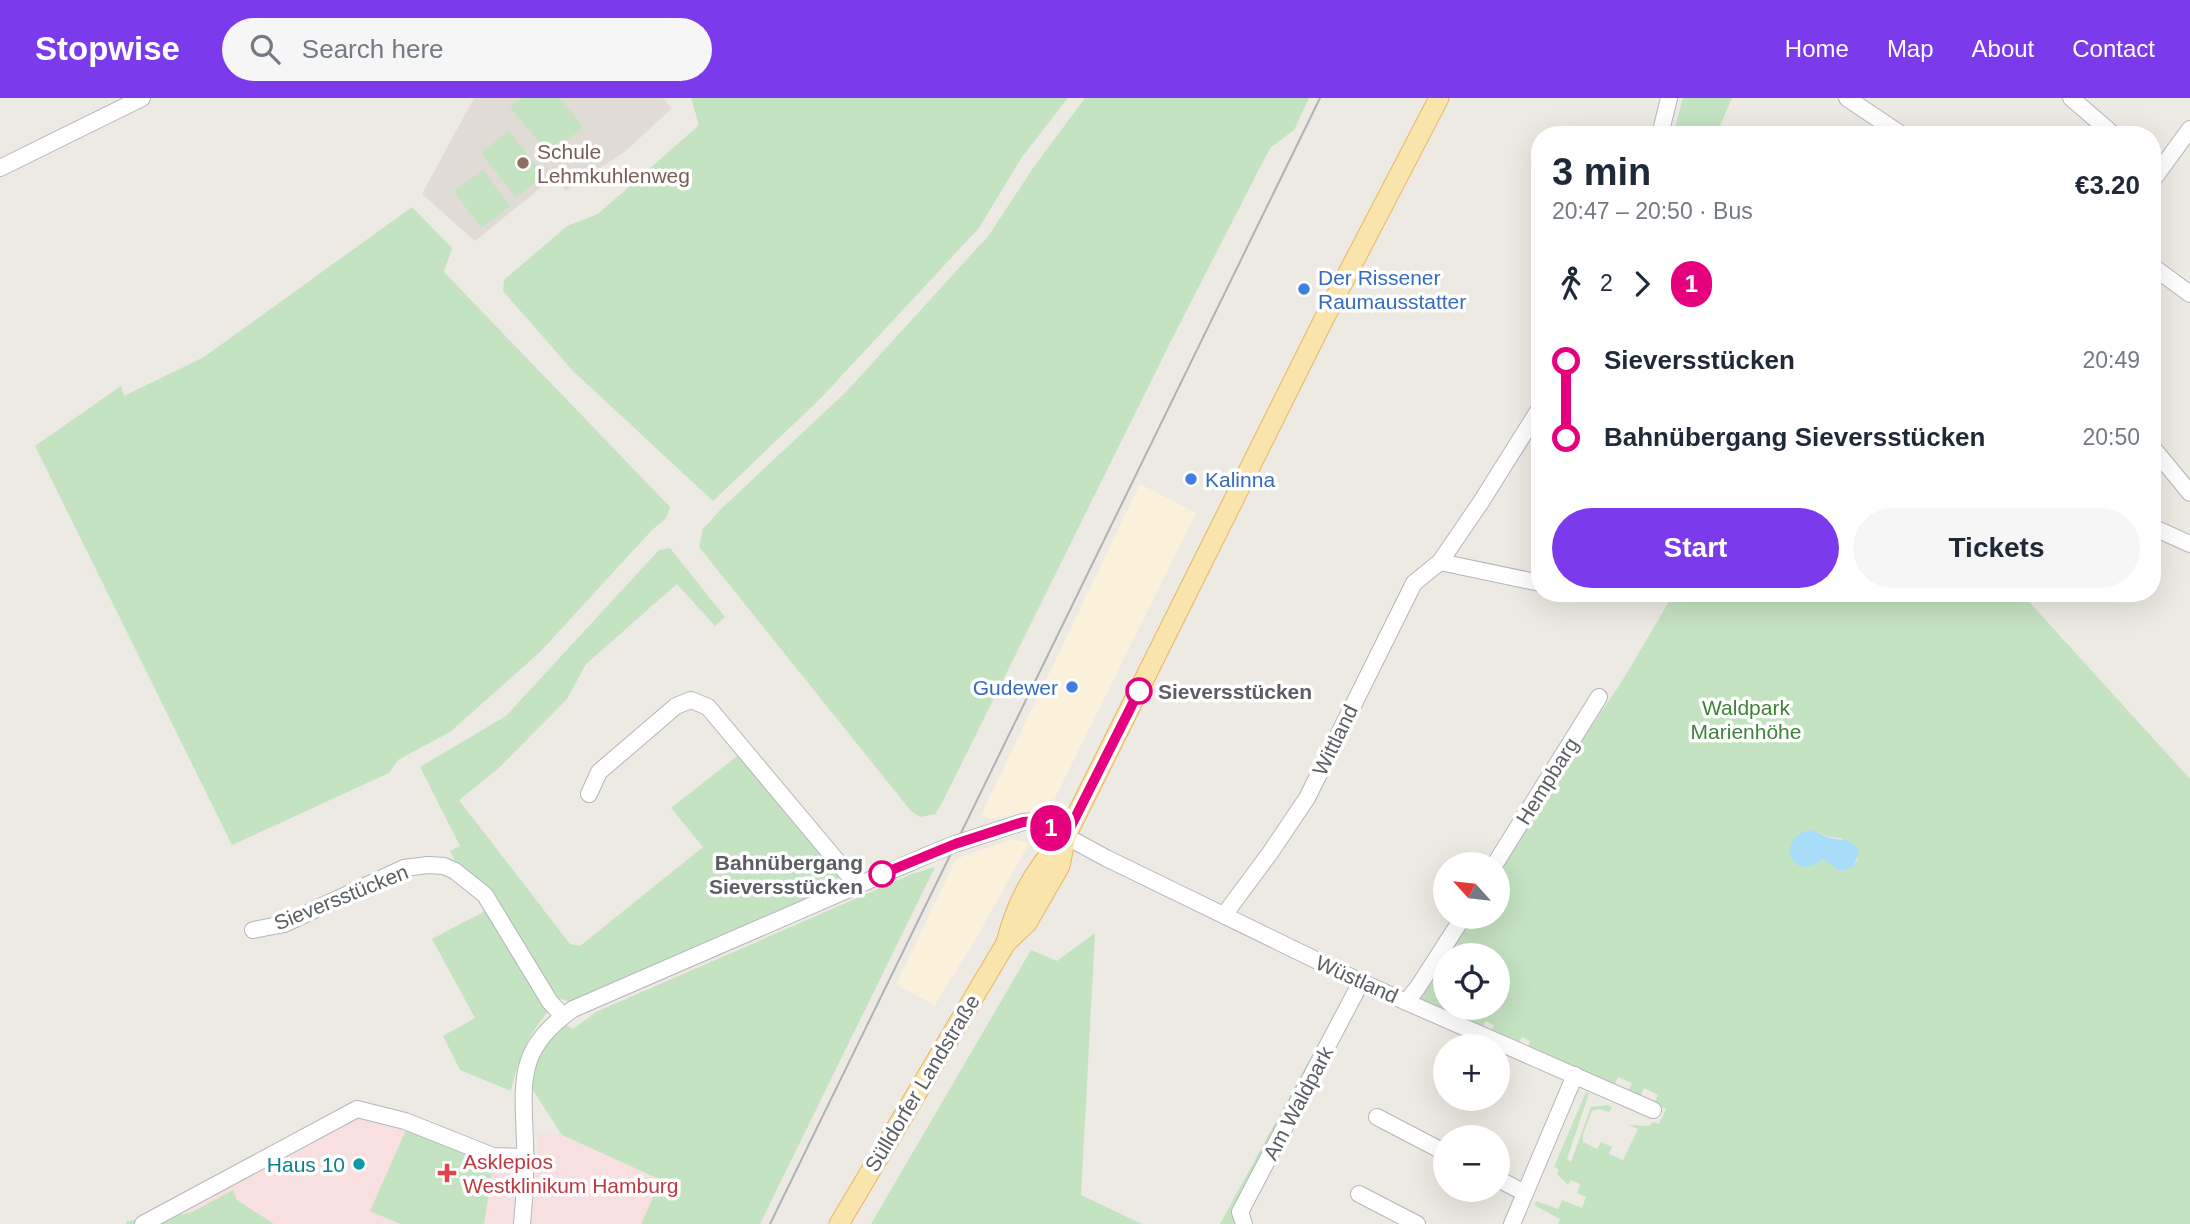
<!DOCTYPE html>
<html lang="en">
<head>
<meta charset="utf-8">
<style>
	body { margin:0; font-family:Arial,sans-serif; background:#f6f6f7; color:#1f2937; height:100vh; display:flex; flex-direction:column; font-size:26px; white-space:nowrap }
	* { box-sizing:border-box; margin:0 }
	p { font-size:23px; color:#747a83 }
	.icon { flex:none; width:38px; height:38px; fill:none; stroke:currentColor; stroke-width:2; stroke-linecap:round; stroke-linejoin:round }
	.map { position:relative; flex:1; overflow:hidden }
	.sheet { position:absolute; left:1531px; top:28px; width:630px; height:476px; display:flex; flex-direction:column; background:#fff; border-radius:28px; box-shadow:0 7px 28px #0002 }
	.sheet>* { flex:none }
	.badge { padding:0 14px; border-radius:23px; font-size:24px; line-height:46px }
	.needle { width:46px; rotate:297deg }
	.fabs { position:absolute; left:1433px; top:754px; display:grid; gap:14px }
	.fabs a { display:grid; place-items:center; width:77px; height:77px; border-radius:50%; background:#fff; box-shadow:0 7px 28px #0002; font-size:35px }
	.map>.badge { position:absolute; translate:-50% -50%; box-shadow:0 0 0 4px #fff }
	.legs { display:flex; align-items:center; gap:10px; height:77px; padding:0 21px; font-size:23px }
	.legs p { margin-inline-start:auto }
	.headline { display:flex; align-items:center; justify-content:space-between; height:119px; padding:0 21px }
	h1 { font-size:38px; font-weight:800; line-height:52px }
	.action { display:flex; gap:14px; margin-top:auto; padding:14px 21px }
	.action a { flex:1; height:80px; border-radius:42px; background:#7c3aed; color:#fff; font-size:28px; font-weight:800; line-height:80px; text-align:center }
	.action a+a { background:#f6f6f7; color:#1f2937 }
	ul { padding:0 21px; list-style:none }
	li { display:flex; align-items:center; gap:24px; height:77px; font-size:26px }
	li i { display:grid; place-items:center; width:10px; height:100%; margin:0 9px; background:currentColor }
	li i::after { content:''; width:18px; height:18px; margin:-9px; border:5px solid; border-radius:50%; background:#fff }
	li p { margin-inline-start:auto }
	li:first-child i { background:linear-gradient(#0000 50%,currentColor 0) }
	li:last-child i { background:linear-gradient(currentColor 50%,#0000 0) }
	header { display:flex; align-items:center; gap:42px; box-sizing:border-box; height:98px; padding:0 35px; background:#7c3aed; color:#fff }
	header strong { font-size:33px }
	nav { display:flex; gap:38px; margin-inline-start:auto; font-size:24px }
	.search { width:490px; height:63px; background:#f6f6f7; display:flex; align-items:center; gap:18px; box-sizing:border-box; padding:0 24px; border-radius:38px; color:#747a83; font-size:26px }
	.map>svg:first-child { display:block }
</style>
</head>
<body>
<header>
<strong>Stopwise</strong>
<div class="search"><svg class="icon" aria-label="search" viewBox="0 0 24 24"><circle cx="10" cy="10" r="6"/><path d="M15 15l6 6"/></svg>Search here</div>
<nav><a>Home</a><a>Map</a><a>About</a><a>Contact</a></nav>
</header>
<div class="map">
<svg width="2190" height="1126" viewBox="0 0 2190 1126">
	<rect width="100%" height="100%" fill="#edeae3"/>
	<g fill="#fbf0da">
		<polygon points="1140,386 1196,415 1055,700 1031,713 989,721 981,717"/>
		<polygon points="1012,741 1029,745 978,837 935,907 896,887 956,761"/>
	</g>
	<polygon fill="#e0dbd4" points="474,0 663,0 672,10 627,52 566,93 554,79 475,143 422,96"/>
	<polygon fill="#f9e0e0" points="355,1012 493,1068 537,1064 538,1035 562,1037 661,1082 641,1126 167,1126 320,1030"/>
	<g fill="#c4e3c1" fill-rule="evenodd">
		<polygon points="521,0 560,0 583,29 550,57 510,9"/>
		<polygon points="691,0 1068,0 1022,59 979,130 820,301 713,403 573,273 503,193 504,182 567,128 598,116 699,27"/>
		<polygon points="1085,0 1309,0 1294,32 1270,50 1172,241 942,705 935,716 920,719 911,713 699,449 703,431 722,410 846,294 989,137 1033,70"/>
		<polygon points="1683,0 1732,0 1716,37 1673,37"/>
		<polygon points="509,33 544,78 516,99 481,55"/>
		<polygon points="483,72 510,108 481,130 454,93"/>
		<polygon points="412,109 452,150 444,174 670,409 666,420 652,432 540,554 450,634 398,662 389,675 232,747 35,348 121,288 124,298 204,259"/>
		<polygon points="670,450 725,519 715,528 677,486 586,566 567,601 498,671 459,702 570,846 580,848 703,749 671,710 740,656 842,778 805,803 572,904 556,900 457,767 450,753 460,748 420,669 506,618 659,452"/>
		<path d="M1674 495H2021L2190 681V1126H1558L1560 1121 1534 1107 1536 1103 1558 1111 1562 1102 1582 1110 1586 1099 1577 1095 1580 1086 1571 1082 1568 1087 1557 1076 1559 1071 1554 1069 1586 994 1589 995 1567 1061 1571 1064 1591 1009 1607 1007 1612 1009 1609 1014 1599 1011 1592 1013 1583 1036V1044L1597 1051 1601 1044 1612 1049 1609 1056 1623 1062 1638 1031 1629 1027 1649 1028 1653 1024 1659 1026 1666 1011 1654 1005 1658 997 1644 990 1640 999 1628 994 1632 985 1618 979 1614 988 1527 951 1530 943 1522 939 1518 947 1490 935 1494 927 1486 923 1481 932 1455 920 1459 912 1455 910H1498V858H1446V910H1449L1446 917 1415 903 1469 819H1498V774L1552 686 1621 585ZM1804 733C1820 731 1823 741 1842 740L1858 760 1854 769 1840 773 1825 761 1819 763Z"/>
		<polygon points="935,769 760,1126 641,1126 661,1082 562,1037 530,988 537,958 563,925 573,931 596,914 912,776"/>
		<path d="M487 812 548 914C527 937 518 963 511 993L460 972 443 938 475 920 432 841Z"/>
		<polygon points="1095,835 1081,1097 1142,1126 871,1126 1031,852 1057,863"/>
		<polygon points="1348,891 1236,1126 1220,1126"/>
		<polygon points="406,1032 493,1068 484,1126 400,1126 370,1113"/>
		<polygon points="233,1092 237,1102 274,1126 126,1126 127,1123 190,1115"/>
	</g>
	<path fill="#a7ddf9" d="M1809 732C1816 733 1820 736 1827 739 1840 744 1850 737 1859 753L1854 769 1840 773 1823 761C1791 787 1775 740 1809 732Z"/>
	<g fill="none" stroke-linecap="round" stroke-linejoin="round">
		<defs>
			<g id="minor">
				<polyline points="1847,0 1902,37"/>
				<polyline points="2071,0 2114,37"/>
				<polyline points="1660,37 1669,0"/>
				<polyline points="0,70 142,0"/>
				<polyline points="2152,83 2190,31"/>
				<polyline points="2152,168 2190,196"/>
				<polyline points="2152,349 2190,395"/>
				<polyline points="2152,429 2190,446"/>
				<polyline points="1440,464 1540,485"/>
				<polyline points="589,696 599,674 676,608 691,602 708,609 857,787"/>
				<polyline points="1495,766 1599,599"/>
				<polyline points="1224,817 1270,755 1307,700 1414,485 1440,464 1481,404 1540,310"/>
				<polyline points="253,832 284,826 404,770 428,767 444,768 455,773 485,797 550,904 563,918"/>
				<polyline points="1406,904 1418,889 1463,819"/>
				<polyline points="1377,1019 1446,1055"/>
				<polyline points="1498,1081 1525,1095"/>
				<polyline points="1359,1096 1417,1126"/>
				<polyline points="143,1126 357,1011 405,1023 493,1058 526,1059"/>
				<path d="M522 1126C525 1099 526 1072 525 1045 523 982 516 951 573 911L930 756 955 746 1023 724 1038 723 1106 760 1361 884 1653 1012"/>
				<polyline points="1244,1126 1240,1114 1361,884"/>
				<polyline points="1512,1126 1575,977"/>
			</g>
			<g id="major">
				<path d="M1006 845C1016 804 1036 768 1066 738"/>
				<polyline points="839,1126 1006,845 1027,825 1060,768 1066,738 1324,221 1439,0"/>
			</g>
		</defs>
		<use href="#minor" stroke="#b3b6b9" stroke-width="18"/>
		<use href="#major" stroke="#e7b462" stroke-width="21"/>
		<use href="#minor" stroke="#fff" stroke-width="16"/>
		<use href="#major" stroke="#f9e5ac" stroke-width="19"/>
		<polyline stroke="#b1b2b3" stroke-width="2" points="770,1126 1320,0"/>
	</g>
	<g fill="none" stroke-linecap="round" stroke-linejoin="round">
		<defs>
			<polyline id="line-1" points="882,776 955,746 1023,724 1038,723 1066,738 1139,593"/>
		</defs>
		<use href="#line-1" stroke="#fff" stroke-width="16"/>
		<use href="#line-1" stroke="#e6007e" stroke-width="10"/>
	</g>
	<circle fill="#8d6e63" stroke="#fff" stroke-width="2.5" cx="523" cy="65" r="7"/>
	<g fill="#3f7fe0" stroke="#fff" stroke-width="2.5">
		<circle cx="1304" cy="191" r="7"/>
		<circle cx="1191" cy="381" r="7"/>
		<circle cx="1072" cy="589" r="7"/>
	</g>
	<g fill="#fff" stroke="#e6007e" stroke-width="3.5">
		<circle cx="1139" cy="593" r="12"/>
		<circle cx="882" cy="776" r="12"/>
	</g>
	<circle fill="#0f9aa8" stroke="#fff" stroke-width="2.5" cx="359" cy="1066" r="7"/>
	<path fill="#e0444e" stroke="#fff" stroke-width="2.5" d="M443.5 1064.5h7v7h7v7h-7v7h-7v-7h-7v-7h7z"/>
	<g text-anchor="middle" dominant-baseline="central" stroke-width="7" stroke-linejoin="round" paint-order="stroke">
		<g font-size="21" fill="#785e54" stroke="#fff" text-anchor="start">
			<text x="537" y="53">Schule<tspan x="537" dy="24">Lehmkuhlenweg</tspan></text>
		</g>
		<g font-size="21" fill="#366cbe" stroke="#fff" text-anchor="start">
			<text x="1318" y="179">Der Rissener<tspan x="1318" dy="24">Raumausstatter</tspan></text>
			<text x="1205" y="381">Kalinna</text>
			<text x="1058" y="589" text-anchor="end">Gudewer</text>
		</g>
		<g font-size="21" font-weight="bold" fill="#5b5f63" stroke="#fff" text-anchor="start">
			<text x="1158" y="593">Sieversstücken</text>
			<text x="863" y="764" text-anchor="end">Bahnübergang<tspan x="863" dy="24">Sieversstücken</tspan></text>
		</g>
		<g font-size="21" fill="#3e823b" stroke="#fff">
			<text x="1746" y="609">Waldpark<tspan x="1746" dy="24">Marienhöhe</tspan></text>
		</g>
		<g font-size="21" fill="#5b5f63" stroke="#fff">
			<text transform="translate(1335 642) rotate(-64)">Wittland</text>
			<text transform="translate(1547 683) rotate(-58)">Hempbarg</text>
			<text transform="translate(341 799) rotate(-22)">Sieversstücken</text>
			<text transform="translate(1357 881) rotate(24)">Wüstland</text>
			<text transform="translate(922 985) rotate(-59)">Sülldorfer Landstraße</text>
			<text transform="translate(1298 1005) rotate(-62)">Am Waldpark</text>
		</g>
		<g font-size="21" fill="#be3a42" stroke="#fff" text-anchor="start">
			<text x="463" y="1063">Asklepios<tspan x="463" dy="24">Westklinikum Hamburg</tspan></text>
		</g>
		<g font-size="21" fill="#0d838f" stroke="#fff" text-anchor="end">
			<text x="345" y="1066">Haus 10</text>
		</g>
	</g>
</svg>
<div class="fabs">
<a><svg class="needle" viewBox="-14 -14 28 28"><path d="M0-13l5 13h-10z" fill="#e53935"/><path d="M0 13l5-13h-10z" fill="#747a83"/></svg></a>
<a><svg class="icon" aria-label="locate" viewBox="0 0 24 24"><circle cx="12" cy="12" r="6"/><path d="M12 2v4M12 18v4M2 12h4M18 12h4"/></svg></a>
<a>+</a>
<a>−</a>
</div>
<b class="badge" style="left:1051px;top:730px;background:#e6007e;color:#fff">1</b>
<section class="sheet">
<div class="headline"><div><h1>3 min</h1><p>20:47 – 20:50 · Bus</p></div><b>€3.20</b></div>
<div class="legs"><svg class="icon" aria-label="walk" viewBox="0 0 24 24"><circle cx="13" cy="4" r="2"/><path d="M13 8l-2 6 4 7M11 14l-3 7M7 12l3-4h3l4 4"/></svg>2<svg class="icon" aria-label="forward" viewBox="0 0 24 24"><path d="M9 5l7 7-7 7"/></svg><b class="badge" style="background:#e6007e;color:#fff">1</b></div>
<ul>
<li><i style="color:#e6007e"></i><b>Sieversstücken</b><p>20:49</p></li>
<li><i style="color:#e6007e"></i><b>Bahnübergang Sieversstücken</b><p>20:50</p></li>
</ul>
<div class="action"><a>Start</a><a>Tickets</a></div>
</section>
</div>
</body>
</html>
